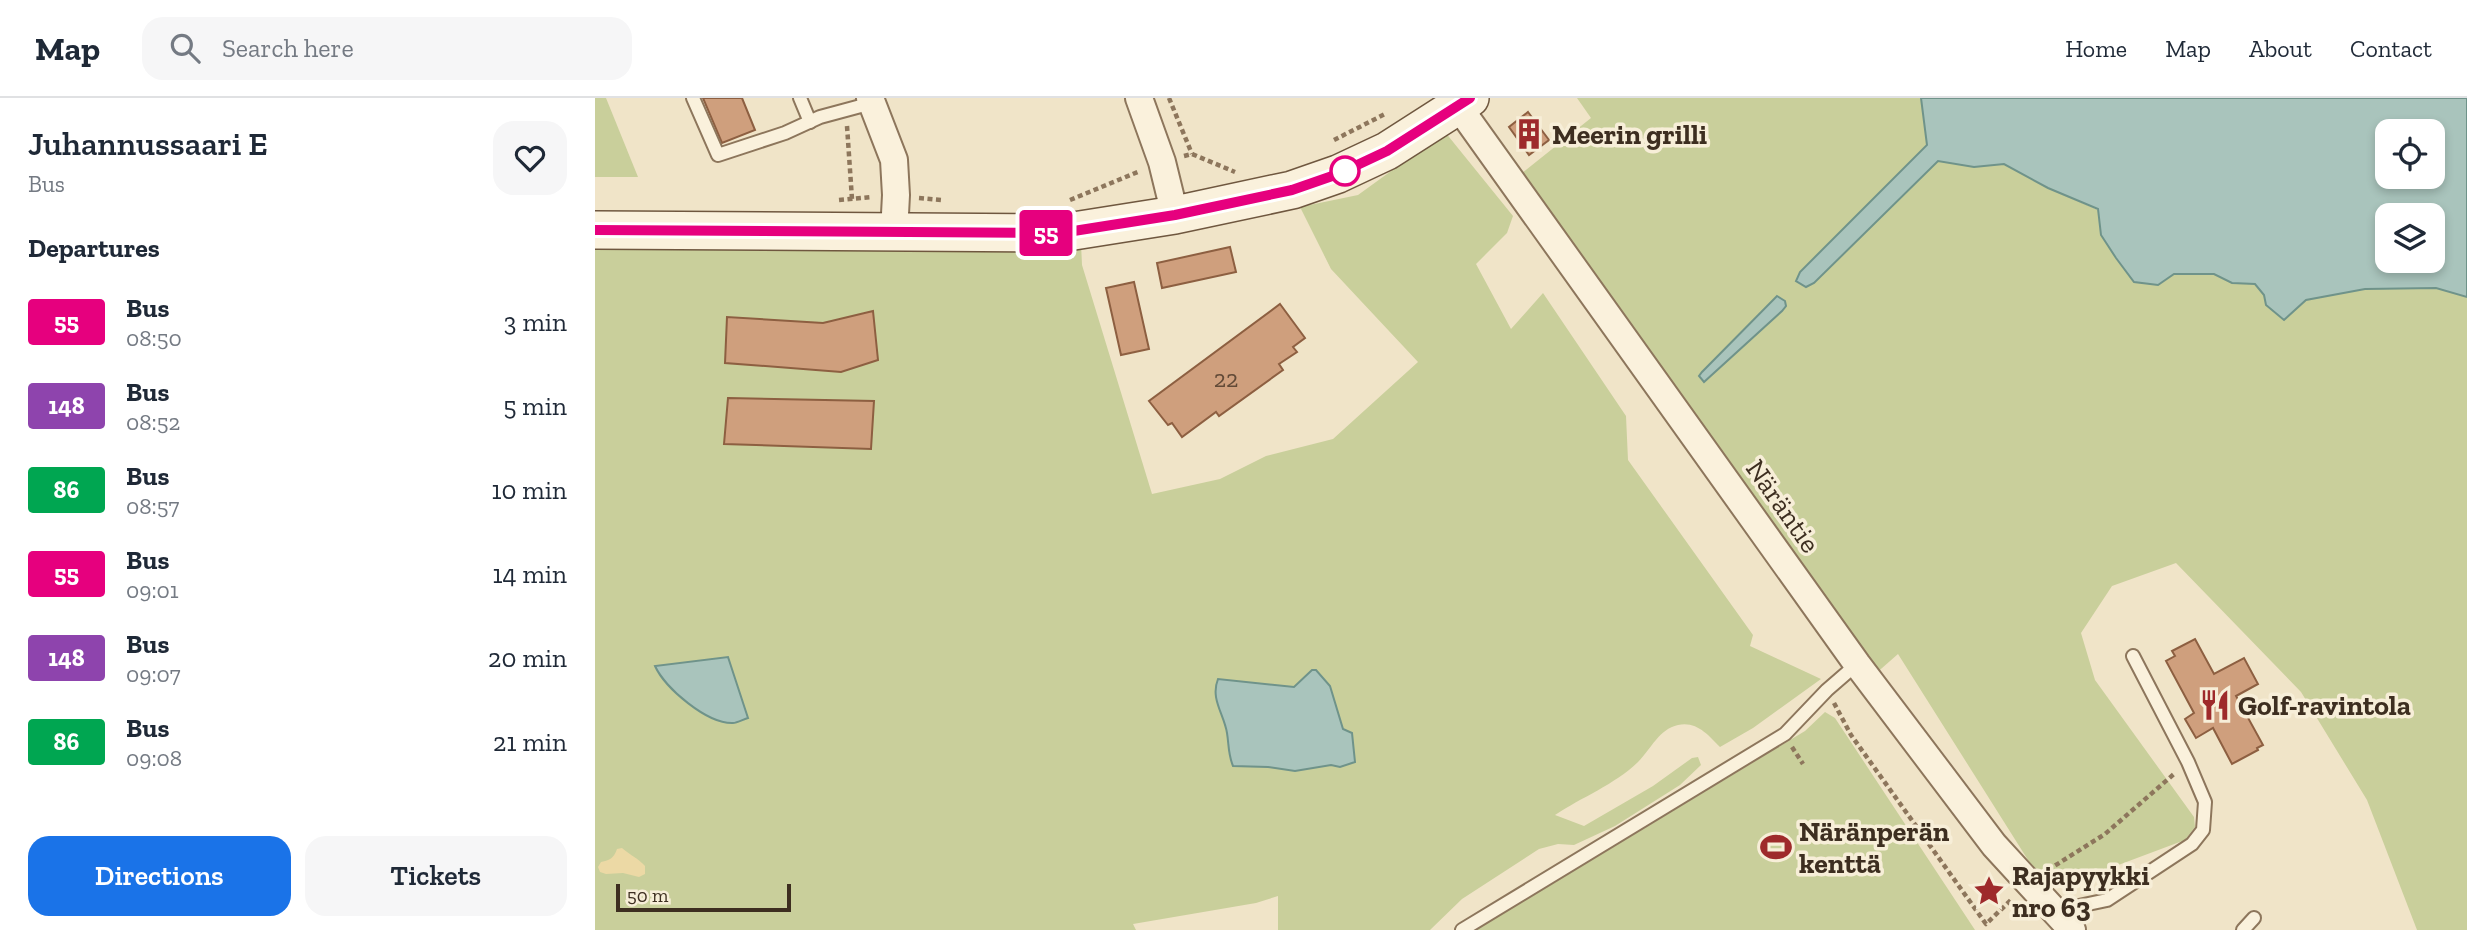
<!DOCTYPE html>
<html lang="en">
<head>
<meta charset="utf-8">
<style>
	body { margin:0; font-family:"Zilla Slab",serif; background:#f6f6f7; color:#1f2937; height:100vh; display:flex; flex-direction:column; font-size:26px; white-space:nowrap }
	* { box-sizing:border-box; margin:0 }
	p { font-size:23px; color:#747a83 }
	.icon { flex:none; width:38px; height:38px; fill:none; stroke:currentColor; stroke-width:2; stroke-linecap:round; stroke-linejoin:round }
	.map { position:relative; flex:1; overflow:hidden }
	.drawer { display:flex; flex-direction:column; background:#fff; width:595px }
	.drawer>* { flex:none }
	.badge { padding:0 14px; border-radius:5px; font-size:24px; line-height:46px }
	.buttons { position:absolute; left:1780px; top:21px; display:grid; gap:14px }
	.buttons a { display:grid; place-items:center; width:70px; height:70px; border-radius:14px; background:#fff; box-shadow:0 4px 10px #0003; font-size:35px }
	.scale { position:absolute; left:21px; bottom:18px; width:175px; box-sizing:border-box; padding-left:7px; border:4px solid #3d2e20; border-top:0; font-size:19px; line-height:24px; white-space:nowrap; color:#3d2e20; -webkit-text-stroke:5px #f7eed8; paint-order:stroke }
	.map>.badge { position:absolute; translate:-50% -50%; box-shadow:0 0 0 4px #fff }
	h2 { padding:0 28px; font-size:26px; line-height:63px }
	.round { display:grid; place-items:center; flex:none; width:74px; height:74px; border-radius:21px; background:#f6f6f7 }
	.headline { display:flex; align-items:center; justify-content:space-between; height:119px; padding:0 28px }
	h1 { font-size:33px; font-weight:600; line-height:52px }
	.action { display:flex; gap:14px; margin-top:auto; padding:14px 28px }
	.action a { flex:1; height:80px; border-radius:21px; background:#1a73e8; color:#fff; font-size:28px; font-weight:600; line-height:80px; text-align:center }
	.action a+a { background:#f6f6f7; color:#1f2937 }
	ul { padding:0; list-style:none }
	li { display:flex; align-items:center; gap:21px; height:84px; padding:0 28px }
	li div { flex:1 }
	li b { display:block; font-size:26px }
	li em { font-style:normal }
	li .badge { min-width:77px; font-weight:700; text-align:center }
	header { display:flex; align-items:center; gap:42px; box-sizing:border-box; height:98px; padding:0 35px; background:#fff; border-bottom:2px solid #e0e1e3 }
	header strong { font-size:33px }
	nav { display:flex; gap:38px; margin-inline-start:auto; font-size:24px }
	.search { width:490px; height:63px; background:#f6f6f7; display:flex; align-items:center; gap:18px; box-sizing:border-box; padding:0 24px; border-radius:21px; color:#747a83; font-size:26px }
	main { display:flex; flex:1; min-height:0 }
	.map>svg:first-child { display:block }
</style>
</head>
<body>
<header>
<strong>Map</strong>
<div class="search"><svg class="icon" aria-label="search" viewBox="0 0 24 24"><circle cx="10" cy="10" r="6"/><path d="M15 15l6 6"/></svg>Search here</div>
<nav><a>Home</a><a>Map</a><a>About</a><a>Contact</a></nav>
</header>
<main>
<section class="drawer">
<div class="headline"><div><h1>Juhannussaari E</h1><p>Bus</p></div><a class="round"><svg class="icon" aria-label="heart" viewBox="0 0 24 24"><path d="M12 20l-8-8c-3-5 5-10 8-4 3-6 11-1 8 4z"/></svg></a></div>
<h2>Departures</h2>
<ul>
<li><span class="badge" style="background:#e6007e;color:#fff">55</span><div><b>Bus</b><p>08:50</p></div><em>3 min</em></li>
<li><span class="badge" style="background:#8e44ad;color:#fff">148</span><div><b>Bus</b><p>08:52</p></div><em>5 min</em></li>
<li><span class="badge" style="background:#00a651;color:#fff">86</span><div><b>Bus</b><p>08:57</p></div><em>10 min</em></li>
<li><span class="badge" style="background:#e6007e;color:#fff">55</span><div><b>Bus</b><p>09:01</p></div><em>14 min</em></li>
<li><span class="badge" style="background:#8e44ad;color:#fff">148</span><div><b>Bus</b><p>09:07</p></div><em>20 min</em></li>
<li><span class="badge" style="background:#00a651;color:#fff">86</span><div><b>Bus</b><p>09:08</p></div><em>21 min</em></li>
</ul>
<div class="action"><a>Directions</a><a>Tickets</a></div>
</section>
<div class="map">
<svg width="1872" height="832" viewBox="0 0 1872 832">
	<rect width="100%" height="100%" fill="#f0e4c8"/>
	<g fill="#c9cf9b" fill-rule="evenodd">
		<polygon points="0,0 11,0 43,79 0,79"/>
		<path d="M982 0H1326L1333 47 1205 174 1211 189 1219 185 1343 63 1379 69 1409 66 1453 90 1503 112 1506 137 1521 160 1539 184 1563 187 1579 176H1619L1838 79 1872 49V832H1822L1772 702 1706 594 1581 465 1517 488 1486 535 1500 582 1599 719 1600 729 1590 742 1478 784H1462L1440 773 1303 556 1270 585 927 75 996 20ZM1792 117H1838V163H1792Z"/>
		<path d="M850 34 918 118 912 135 881 166 916 231 948 195 1031 318 1033 362 1158 537 1155 548 1226 581 1158 630 1125 649C1113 637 1102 623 1083 627 1064 631 1056 651 1043 664 1019 687 987 699 960 717L989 728 1058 688 1097 660 1103 659 1106 667 1085 687 1020 728 979 747 963 746 944 751 867 801 835 832H683V798L661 805 538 826 541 832H0V149L486 145 487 167 557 396 625 381 671 358 738 341 823 264 736 171 705 109 763 97Z"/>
		<polygon points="1230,614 1240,620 1380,832 881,832 1210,633"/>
	</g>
	<path fill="#ecd9a5" d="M27 750C35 757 44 761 50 768V776L44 779 28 775 11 776 5 774 3 769 6 764C15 762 19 760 22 751Z"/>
	<g fill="#a9c4bc" stroke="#6f938a" stroke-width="2" fill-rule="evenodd">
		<path d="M1326 0H1872V199L1841 190 1770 191 1711 202 1689 222 1671 207 1669 197 1660 186 1637 185 1619 176H1579L1563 187 1539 184 1521 160 1506 137 1503 111 1453 90 1409 66 1379 69 1343 63 1219 185 1211 189 1201 183 1205 174 1332 47ZM1838 33V79H1792V33ZM1838 117V163H1792V117Z"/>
		<polygon points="1182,198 1190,203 1191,208 1187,213 1109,284 1104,278 1107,274"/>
		<path d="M133 559 153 620C149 621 142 625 138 625 112 626 70 590 60 568Z"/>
		<path d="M717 572H721L735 588 748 631 757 635 760 664 745 669 736 667 700 673 673 669 638 668C633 656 634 647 632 635 629 616 615 601 623 581L699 589Z"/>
	</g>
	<g fill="#cf9f7d" stroke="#8d5f41" stroke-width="2">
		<polygon points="108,0 147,0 160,32 127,45"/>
		<polygon points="933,14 954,42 934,57 914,29"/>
		<polygon points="635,149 641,174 567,190 562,165"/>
		<polygon points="539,184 554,251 526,257 511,190"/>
		<polygon points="685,206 710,240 698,249 702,254 684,266 688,272 624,318 621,314 587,339 577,325 573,327 554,303"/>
		<polygon points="278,213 283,262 246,274 130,265 132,219 228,225"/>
		<polygon points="133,300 279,303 276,351 129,346"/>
		<polygon points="1600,541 1619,576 1649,560 1663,586 1641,598 1668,647 1662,650 1663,652 1637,666 1618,630 1601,640 1590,621 1599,615 1571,563 1580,558 1577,553"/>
	</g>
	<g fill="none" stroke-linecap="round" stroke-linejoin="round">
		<defs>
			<g id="lane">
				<polyline points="98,0 123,57 190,35 225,19 277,5"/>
				<polyline points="205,0 215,24"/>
				<polyline points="1460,813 1512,802 1597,746 1608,732 1610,704 1593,664 1538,558"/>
				<polyline points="867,832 1190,636 1232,592 1262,566"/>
				<polyline points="1648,832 1659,820"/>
			</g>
			<g id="street">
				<polyline points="275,0 299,62 301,97 299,135"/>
				<polyline points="544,0 567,64 580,117"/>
				<polyline points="863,8 1262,566 1399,747 1477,832"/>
			</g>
			<polyline id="secondary" points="0,132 466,135 580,117 697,92 743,76 792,53 875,0"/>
		</defs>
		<use href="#lane" stroke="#8d765c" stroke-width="16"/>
		<use href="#street" stroke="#8d765c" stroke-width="30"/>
		<use href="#secondary" stroke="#6f573f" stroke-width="40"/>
		<g stroke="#8d765c" stroke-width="4.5" stroke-dasharray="5 3.5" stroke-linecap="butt">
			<polyline points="574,0 597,56"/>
			<polyline points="252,28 257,101"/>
			<polyline points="739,42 790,16"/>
			<polyline points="589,58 597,56 640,74"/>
			<polyline points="324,100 347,102"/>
			<polyline points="244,102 277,99"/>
			<polyline points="475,102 545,73"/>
			<polyline points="1239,605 1256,637 1391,826 1416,802"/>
			<polyline points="1197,649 1208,666"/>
			<polyline points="1453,772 1510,736 1579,676"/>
		</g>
		<use href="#lane" stroke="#faf1dc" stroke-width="12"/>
		<use href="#street" stroke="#faf1dc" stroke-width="26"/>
		<use href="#secondary" stroke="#faf1dc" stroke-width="37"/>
	</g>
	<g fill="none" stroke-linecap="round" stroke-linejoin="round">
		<defs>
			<polyline id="line" points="0,132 466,135 580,117 697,92 743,76 792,53 875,0"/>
		</defs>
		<use href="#line" stroke="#fff" stroke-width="16"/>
		<use href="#line" stroke="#e6007e" stroke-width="10"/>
	</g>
	<defs>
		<symbol id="building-bare" viewBox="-9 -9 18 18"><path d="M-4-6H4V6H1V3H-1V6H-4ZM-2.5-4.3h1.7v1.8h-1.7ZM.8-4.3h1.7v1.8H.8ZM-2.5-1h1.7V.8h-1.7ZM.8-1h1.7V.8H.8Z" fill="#9e2a2b" stroke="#f7eed8" stroke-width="2.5" paint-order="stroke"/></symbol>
		<symbol id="restaurant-bare" viewBox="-9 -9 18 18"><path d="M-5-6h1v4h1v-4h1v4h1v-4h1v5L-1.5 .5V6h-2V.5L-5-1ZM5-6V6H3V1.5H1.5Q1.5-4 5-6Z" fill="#9e2a2b" stroke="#f7eed8" stroke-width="2.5" paint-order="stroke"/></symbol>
		<symbol id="stadium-bare" viewBox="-9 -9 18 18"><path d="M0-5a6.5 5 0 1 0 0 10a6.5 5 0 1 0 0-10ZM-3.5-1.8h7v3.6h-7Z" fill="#9e2a2b" stroke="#f7eed8" stroke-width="2.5" paint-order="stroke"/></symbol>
		<symbol id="sight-bare" viewBox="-9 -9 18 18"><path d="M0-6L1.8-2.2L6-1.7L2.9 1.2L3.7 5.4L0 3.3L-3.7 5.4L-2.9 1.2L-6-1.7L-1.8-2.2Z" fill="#9e2a2b" stroke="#f7eed8" stroke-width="2.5" paint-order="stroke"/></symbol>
	</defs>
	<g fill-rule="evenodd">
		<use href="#building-bare" x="912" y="14" width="44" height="44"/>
		<use href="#restaurant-bare" x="1598" y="585" width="44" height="44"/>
		<use href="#stadium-bare" x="1159" y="727" width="44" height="44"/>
		<use href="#sight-bare" x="1372" y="771" width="44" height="44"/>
	</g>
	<circle fill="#fff" stroke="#e6007e" stroke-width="3.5" cx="750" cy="73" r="14"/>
	<g text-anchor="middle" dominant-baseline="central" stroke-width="7" stroke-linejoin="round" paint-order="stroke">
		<g font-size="24" fill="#624a37">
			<text x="631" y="280">22</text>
		</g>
		<g font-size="28" font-weight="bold" fill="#3d2e20" stroke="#f7eed8" text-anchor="start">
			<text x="957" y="36">Meerin grilli</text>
			<text x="1643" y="607">Golf-ravintola</text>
			<text x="1204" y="733">Näränperän<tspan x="1204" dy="32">kenttä</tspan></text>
			<text x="1417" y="777">Rajapyykki<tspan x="1417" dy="32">nro 63</tspan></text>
		</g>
		<g font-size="28" fill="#3d2e20" stroke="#f7eed8">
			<text transform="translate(1188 408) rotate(55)">Näräntie</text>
		</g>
	</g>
</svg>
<div class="buttons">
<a><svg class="icon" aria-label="locate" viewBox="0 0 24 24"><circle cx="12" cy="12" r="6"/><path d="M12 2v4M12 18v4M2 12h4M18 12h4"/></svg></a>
<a><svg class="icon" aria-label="layers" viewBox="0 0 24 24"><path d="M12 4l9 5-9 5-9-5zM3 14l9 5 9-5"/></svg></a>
</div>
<div class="scale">50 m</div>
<b class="badge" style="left:451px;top:135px;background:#e6007e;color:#fff">55</b>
</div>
</main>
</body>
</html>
